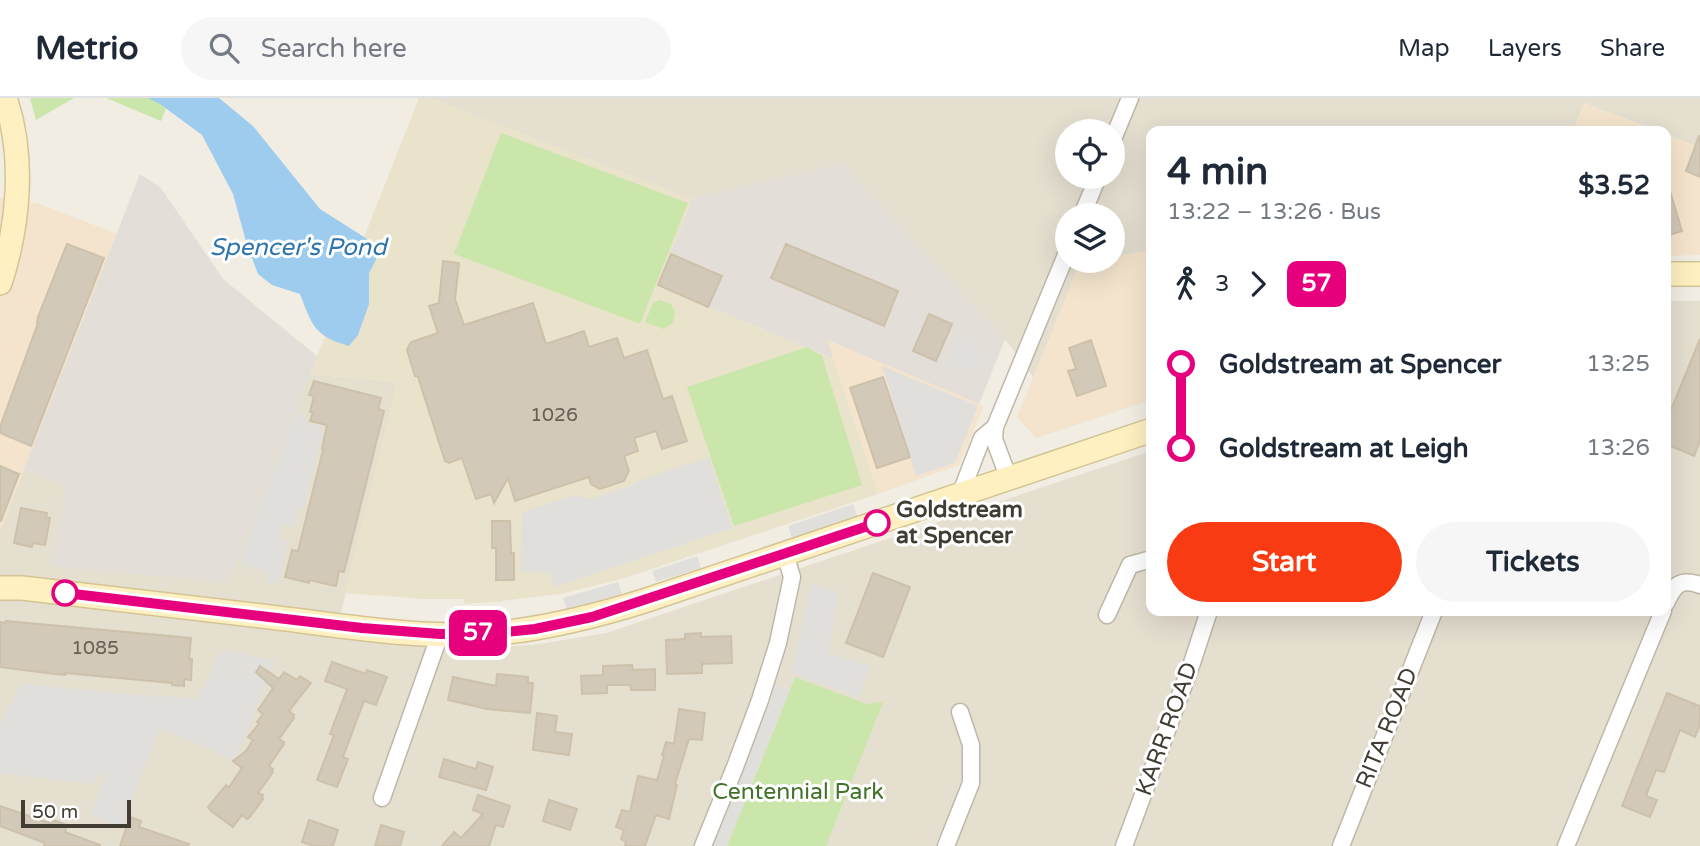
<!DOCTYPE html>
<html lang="en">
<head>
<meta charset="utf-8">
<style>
	body { margin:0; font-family:"Varela Round",sans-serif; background:#f6f6f7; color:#1f2937; height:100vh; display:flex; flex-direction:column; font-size:26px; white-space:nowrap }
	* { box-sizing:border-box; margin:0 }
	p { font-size:23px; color:#747a83 }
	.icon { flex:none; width:38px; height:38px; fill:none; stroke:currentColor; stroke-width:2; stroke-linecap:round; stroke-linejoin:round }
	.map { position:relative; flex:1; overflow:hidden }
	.panel { position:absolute; left:1146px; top:28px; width:525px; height:490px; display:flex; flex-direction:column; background:#fff; border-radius:14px; box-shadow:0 7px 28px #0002 }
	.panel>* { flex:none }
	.badge { padding:0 14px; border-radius:10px; font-size:24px; line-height:46px }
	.buttons { position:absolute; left:1055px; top:21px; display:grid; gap:14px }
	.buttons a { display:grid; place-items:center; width:70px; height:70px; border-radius:50%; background:#fff; box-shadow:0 7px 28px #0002; font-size:35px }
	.scale { position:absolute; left:21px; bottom:18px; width:110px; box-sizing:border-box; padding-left:7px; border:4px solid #423d33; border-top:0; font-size:19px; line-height:24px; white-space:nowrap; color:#423d33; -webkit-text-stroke:5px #fff; paint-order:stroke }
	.map>.badge { position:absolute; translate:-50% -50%; box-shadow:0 0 0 4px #fff }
	.legs { display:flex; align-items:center; gap:10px; height:77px; padding:0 21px; font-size:23px }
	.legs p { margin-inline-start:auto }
	.headline { display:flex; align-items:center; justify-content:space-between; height:119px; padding:0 21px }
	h1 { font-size:38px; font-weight:700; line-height:52px }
	.primary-button { display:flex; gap:14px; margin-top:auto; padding:14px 21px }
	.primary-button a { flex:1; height:80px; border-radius:42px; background:#f83b13; color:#fff; font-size:28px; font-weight:700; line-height:80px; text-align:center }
	.primary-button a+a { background:#f6f6f7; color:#1f2937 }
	ul { padding:0 21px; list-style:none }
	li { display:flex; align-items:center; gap:24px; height:84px; font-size:26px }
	li i { display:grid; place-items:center; width:10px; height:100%; margin:0 9px; background:currentColor }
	li i::after { content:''; width:18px; height:18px; margin:-9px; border:5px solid; border-radius:50%; background:#fff }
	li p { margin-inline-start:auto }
	li:first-child i { background:linear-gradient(#0000 50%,currentColor 0) }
	li:last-child i { background:linear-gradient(currentColor 50%,#0000 0) }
	header { display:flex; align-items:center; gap:42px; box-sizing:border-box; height:98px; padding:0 35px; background:#fff; border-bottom:2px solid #e0e1e3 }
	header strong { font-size:33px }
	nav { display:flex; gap:38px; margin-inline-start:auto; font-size:24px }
	.search { width:490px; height:63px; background:#f6f6f7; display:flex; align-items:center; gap:18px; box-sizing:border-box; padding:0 24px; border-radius:38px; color:#747a83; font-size:26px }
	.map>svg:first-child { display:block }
</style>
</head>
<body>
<header>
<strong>Metrio</strong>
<div class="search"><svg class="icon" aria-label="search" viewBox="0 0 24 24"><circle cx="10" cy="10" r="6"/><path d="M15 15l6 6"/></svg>Search here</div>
<nav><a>Map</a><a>Layers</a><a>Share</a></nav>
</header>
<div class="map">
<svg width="1700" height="748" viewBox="0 0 1700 748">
	<rect width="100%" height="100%" fill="#f1ede2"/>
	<g fill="#e5dfd0" fill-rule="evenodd">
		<path d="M429 0H1700V50L1666 36V33H1658L1584 5 1573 33H1152L1151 152 1113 159V117H1068V163H1089L1080 165 1034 280 1005 241 842 66 692 101ZM1068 33H1113V79H1068Z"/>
		<polygon points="1666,203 1700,203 1700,748 0,748 0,433 24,371 67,386 52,468 228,484 310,276 397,284 335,540 453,552 533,547 606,535 1151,353 1152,513 1666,513"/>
	</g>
	<g fill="#f4e4cd">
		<polygon points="1584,5 1658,33 1573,33"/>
		<polygon points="1666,36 1700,50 1700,157 1666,158"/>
		<polygon points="0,100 40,106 117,136 0,433"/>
		<polygon points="1151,152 1151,302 1036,340 1017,319 1080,164 1113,163 1113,159"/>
		<polygon points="827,241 984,308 959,367 878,396"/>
	</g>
	<g fill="#e3ded8">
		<polygon points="842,66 1005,241 979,306 828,242 833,260 657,188 692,101"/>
		<polygon points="140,76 161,90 223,181 317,258 228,484 51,468 67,387 24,371"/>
	</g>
	<polygon fill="#eae3cc" points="419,0 429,0 692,101 657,188 833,260 878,396 622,481 560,496 494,504 464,506 464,501 423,501 345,495 397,284 310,276"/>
	<g fill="#cae6ab">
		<polygon points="30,0 74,0 36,22"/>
		<polygon points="106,0 170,0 161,23"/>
		<polygon points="501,35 688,105 640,226 454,156"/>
		<polygon points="660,202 671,206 675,214 673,225 663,231 645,224 653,205"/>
		<polygon points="807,249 822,258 862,387 734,428 687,289"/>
		<polygon points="795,579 866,606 883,604 826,748 727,748"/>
	</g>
	<g fill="#e1dfdb">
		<polygon points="959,234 970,238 979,256 990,261 983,276 972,271 957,271 946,267"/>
		<polygon points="882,268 978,308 955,365 916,378"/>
		<polygon points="302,315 309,325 321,328 320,331 323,332 304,410 299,410 294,429 283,427 279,442 288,444 278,486 266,483 268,474 241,467 244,455 242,455 273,372 276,372 280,356 281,356 292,321"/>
		<polygon points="709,359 732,430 554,489 550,475 520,473 522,414 574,397 590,401 632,387 637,383"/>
		<polygon points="853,406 857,418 792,440 788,428"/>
		<polygon points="697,458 701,470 656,484 652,473"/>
		<polygon points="618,484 622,496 567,512 563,500"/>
		<polygon points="812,486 838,493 829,556 870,568 858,599 791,575"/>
		<polygon points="222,553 237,554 227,582 239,555 276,563 235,662 159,630 121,731 91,717 105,677 98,676 96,686 0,675 0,628 21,586 164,599 172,598 197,602"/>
		<polygon points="774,586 790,592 727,748 712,748"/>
	</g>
	<path fill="#9eccef" d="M148 0H219L253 28 320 111 375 146 376 162 369 175V206L358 237 349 248C314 238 312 227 300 196L272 187 258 176 247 147 233 96 202 37 160 6Z"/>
	<g fill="#d2c9b8" stroke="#cdc1ab" stroke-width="2">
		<polygon points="1699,38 1700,38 1700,79 1686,73"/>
		<polygon points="1669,90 1682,133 1666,138 1666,91"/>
		<polygon points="67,146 104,160 31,348 0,335 0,329 38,225 37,225 38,219"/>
		<polygon points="786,146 898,193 884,228 771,180"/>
		<polygon points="671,156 722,178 708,209 658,187"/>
		<polygon points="443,163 459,165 455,201 464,227 533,205 546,246 584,233 589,249 617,240 624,260 647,252 663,301 672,298 687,343 662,351 656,333 634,340 638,353 624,358 629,373 624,383 600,391 591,386 589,379 515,403 508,380 494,405 491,396 476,401 462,360 449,365 445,363 418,279 415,278 407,252 411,244 438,235 429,208 439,205"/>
		<polygon points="929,216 952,226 936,263 913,253"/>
		<polygon points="1700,241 1700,343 1694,358 1666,346 1666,324"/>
		<polygon points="1091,242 1106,288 1077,298 1068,273 1076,271 1069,250"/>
		<polygon points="883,279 910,359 877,370 850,290"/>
		<polygon points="314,283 381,300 378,311 384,313 344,474 339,473 336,488 309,482 309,485 285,479 292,452 298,453 323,352 322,351 327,327 310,323 313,314 310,314 314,298 309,297"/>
		<polygon points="0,368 19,376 1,423 0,423"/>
		<polygon points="21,410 47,415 46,419 50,420 45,447 33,445 32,449 14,445"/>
		<polygon points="492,423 510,423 511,455 514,455 514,482 496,482 496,450 492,450"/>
		<polygon points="873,475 910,489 883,559 846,545"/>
		<polygon points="6,523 191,540 189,561 192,561 191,582 184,581 184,588 172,587 172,585 65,575 65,577 55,576 0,569 0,524 6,525"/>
		<polygon points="701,535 701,539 731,538 732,565 702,566 702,575 667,576 666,542 685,541 685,536"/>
		<polygon points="332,564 366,576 367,572 387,579 376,607 364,603 343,659 348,661 337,689 317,682 334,637 330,636 347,591 325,583"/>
		<polygon points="632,567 633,572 655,571 655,592 631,592 630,587 607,587 607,595 582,596 581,578 603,577 603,568"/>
		<polygon points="260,568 279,581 284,574 297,582 300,578 311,585 289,613 294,617 293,619 294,620 279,641 284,644 284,646 269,668 273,671 272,673 273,674 258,695 263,697 262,700 263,701 249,720 247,721 242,717 233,729 211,713 208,709 226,687 229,689 242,670 233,663 246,653 253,642 248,639 259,626 257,624 263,616 258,612 273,590 256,574"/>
		<polygon points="497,576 528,579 528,585 533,585 530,615 487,611 448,602 453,579 496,588"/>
		<polygon points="1667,595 1700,608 1700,627 1695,639 1680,632 1664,674 1656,672 1646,698 1657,702 1650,719 1622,708"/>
		<polygon points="679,611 705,615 702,642 689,641 675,686 677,687 669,721 656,717 645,748 625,748 626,744 621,741 624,732 616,729 622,712 630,714 638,678 657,682 664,658 662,657 666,644 674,646"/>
		<polygon points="537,615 557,618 555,634 572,636 569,657 533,652"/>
		<polygon points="444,661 476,671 478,664 493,669 486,692 439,679"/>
		<polygon points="478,697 510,708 503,729 496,727 489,748 442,748 454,734 461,740 483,716 473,712"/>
		<polygon points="549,702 577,711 570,732 543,723"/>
		<polygon points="0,708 52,726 54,722 67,727 65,734 100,747 100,748 44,748 45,745 0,728"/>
		<polygon points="130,719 141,723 139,729 189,746 188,748 120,748"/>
		<polygon points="309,722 338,732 333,748 314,748 302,744"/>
		<polygon points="381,727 404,734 400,748 375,748"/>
	</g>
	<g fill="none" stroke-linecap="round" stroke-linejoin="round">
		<defs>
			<g id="minor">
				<polyline points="1113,41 1130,0"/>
				<polyline points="1082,117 1098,79"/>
				<polyline points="1009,381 994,341 995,329 1068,152"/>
				<polyline points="960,397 982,340 995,329"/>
				<path d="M1666 505C1674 487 1680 480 1700 487"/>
				<polyline points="1107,517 1130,467 1148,462 1152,463"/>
				<polyline points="382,700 440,536"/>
				<polyline points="703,748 735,669 760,602 778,545 792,479 785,456"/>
				<polyline points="946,748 971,685 971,647 960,614"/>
				<polyline points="1124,748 1192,565 1209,513"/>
				<polyline points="1341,748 1434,513"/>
				<polyline points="1566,748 1663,513"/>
			</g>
			<g id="secondary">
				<polyline points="1666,176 1700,176"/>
				<path d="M0 185C19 127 25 58 5 0"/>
				<path d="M0 490H22C104 500 187 509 270 519 345 528 423 542 499 535 549 530 596 518 644 503L1152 332"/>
			</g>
		</defs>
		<use href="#minor" stroke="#bfb8a8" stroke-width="19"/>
		<use href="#secondary" stroke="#d4c494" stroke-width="26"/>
		<use href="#minor" stroke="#fff" stroke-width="16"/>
		<use href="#secondary" stroke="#fef0c0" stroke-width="23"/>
	</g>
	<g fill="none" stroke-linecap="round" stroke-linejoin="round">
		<defs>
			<polyline id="line-1" points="65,495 362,530 440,536 496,535 535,531 592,519 877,425"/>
		</defs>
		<use href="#line-1" stroke="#fff" stroke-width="16"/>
		<use href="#line-1" stroke="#e6007e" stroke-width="10"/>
	</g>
	<g fill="#fff" stroke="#e6007e" stroke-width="3.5">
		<circle cx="877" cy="425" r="12"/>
		<circle cx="65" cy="495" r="12"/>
	</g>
	<g text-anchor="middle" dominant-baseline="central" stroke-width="6" stroke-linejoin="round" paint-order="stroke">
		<g font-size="19" fill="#666054">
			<text x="554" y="317">1026</text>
			<text x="95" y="550">1085</text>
		</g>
		<g font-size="23" font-weight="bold" fill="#423d33" stroke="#fff" text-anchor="start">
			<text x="896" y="412">Goldstream<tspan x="896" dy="26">at Spencer</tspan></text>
		</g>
		<g font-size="23" fill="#423d33" stroke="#fff">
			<text transform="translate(1387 630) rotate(-68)">RITA ROAD</text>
			<text transform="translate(1167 631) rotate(-70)">KARR ROAD</text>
		</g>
		<g font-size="23" fill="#427328" stroke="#fff">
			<text x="798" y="694">Centennial Park</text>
		</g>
		<g font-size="24" font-style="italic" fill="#2e74ac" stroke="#fff">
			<text x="298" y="149">Spencer's Pond</text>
		</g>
	</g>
</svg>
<div class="buttons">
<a><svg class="icon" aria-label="locate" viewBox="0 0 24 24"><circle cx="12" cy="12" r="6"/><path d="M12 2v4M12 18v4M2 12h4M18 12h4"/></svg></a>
<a><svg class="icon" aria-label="layers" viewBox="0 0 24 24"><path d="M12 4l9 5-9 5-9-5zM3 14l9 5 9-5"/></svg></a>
</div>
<div class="scale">50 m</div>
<b class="badge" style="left:478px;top:535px;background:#e6007e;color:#fff">57</b>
<section class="panel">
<div class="headline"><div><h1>4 min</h1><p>13:22 – 13:26 · Bus</p></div><b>$3.52</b></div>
<div class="legs"><svg class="icon" aria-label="walk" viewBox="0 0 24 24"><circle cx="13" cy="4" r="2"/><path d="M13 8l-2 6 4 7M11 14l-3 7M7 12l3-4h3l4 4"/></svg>3<svg class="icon" aria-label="forward" viewBox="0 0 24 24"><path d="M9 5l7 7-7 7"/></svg><b class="badge" style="background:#e6007e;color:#fff">57</b></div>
<ul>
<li><i style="color:#e6007e"></i><b>Goldstream at Spencer</b><p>13:25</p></li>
<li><i style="color:#e6007e"></i><b>Goldstream at Leigh</b><p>13:26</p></li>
</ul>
<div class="primary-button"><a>Start</a><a>Tickets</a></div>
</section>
</div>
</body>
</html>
